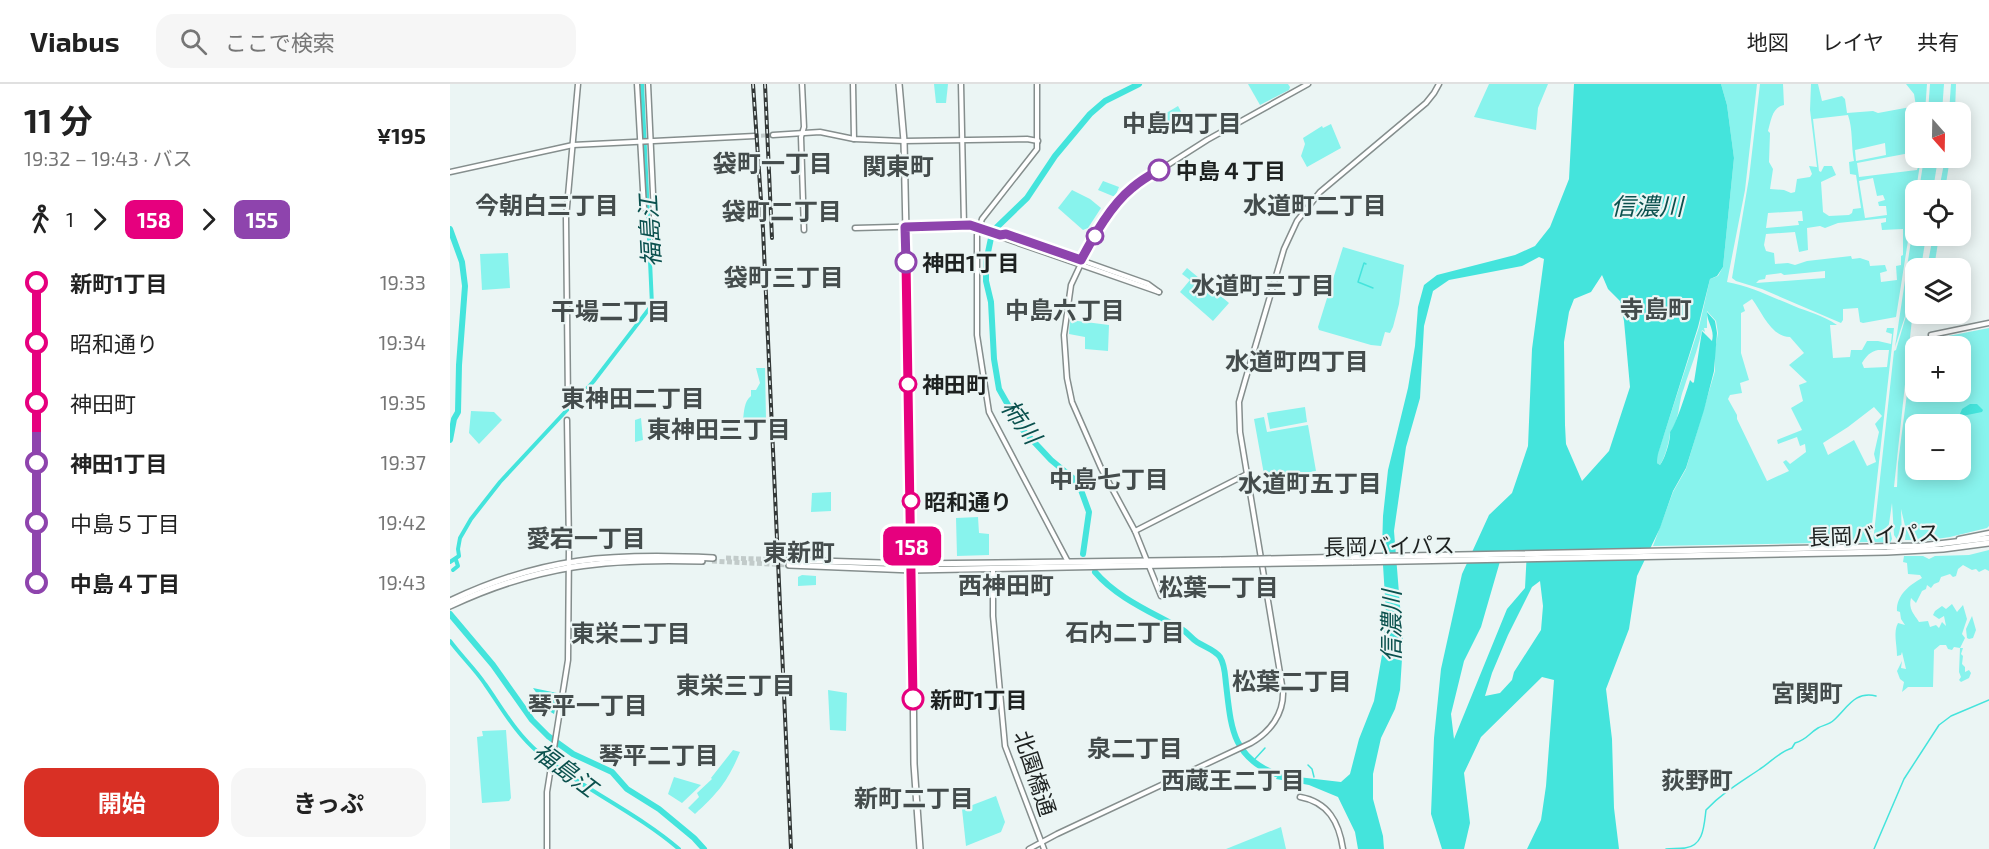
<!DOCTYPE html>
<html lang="ja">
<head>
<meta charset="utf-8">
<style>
	body { margin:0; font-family:"Exo 2","Noto Sans JP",sans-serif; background:#f6f6f6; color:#222; height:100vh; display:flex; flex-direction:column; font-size:22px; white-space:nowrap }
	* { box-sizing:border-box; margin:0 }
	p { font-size:20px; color:#767676 }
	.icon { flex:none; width:33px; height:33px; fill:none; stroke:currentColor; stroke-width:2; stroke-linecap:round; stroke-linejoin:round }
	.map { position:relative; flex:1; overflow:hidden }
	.sheet { display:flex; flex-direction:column; background:#fff; width:450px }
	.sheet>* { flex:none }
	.badge { padding:0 12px; border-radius:9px; font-size:21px; line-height:39px }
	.needle { width:39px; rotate:160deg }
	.tools { position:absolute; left:1455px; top:18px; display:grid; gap:12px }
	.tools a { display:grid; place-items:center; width:66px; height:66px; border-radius:12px; background:#fff; box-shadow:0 3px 15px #0003; font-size:30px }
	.map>.badge { position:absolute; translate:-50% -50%; box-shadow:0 0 0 3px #fff }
	.legs { display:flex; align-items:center; gap:9px; height:66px; padding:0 24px; font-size:20px }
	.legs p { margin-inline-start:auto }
	.summary { display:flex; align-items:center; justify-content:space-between; height:102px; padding:0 24px }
	h1 { font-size:33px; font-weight:700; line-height:45px }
	.cta { display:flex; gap:12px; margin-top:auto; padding:12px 24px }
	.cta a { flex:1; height:69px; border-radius:18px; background:#d93025; color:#fff; font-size:24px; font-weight:700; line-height:69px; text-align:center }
	.cta a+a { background:#f6f6f6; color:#222 }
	ul { padding:0 24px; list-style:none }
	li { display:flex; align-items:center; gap:21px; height:60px; font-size:22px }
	li i { display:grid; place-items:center; width:9px; height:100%; margin:0 8px; background:currentColor }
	li i::after { content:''; width:15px; height:15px; margin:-8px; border:4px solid; border-radius:50%; background:#fff }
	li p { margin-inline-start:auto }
	li:first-child i { background:linear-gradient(#0000 50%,currentColor 0) }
	li:last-child i { background:linear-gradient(currentColor 50%,#0000 0) }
	header { display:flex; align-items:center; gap:36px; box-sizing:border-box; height:84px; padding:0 30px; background:#fff; border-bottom:2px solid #e0e0e0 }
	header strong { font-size:28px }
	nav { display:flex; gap:33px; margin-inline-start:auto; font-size:21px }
	.search { width:420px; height:54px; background:#f6f6f6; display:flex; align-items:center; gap:15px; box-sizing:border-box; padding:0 21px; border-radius:18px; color:#767676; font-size:22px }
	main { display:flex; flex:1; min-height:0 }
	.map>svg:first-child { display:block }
</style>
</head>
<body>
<header>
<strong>Viabus</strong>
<div class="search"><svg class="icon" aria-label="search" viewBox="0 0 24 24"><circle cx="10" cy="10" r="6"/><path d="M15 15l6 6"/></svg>ここで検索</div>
<nav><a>地図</a><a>レイヤ</a><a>共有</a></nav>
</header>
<main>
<section class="sheet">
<div class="summary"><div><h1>11 分</h1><p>19:32 – 19:43 · バス</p></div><b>¥195</b></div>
<div class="legs"><svg class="icon" aria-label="walk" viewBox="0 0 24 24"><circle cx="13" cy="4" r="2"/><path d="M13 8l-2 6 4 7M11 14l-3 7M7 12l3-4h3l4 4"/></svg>1<svg class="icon" aria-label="forward" viewBox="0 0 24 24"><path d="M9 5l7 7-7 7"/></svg><b class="badge" style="background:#e6007e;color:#fff">158</b><svg class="icon" aria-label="forward" viewBox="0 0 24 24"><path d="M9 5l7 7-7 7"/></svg><b class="badge" style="background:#8e44ad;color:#fff">155</b></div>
<ul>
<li><i style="color:#e6007e"></i><b>新町1丁目</b><p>19:33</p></li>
<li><i style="color:#e6007e"></i><span>昭和通り</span><p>19:34</p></li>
<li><i style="color:#e6007e"></i><span>神田町</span><p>19:35</p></li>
<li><i style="color:#8e44ad"></i><b>神田1丁目</b><p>19:37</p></li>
<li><i style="color:#8e44ad"></i><span>中島５丁目</span><p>19:42</p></li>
<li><i style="color:#8e44ad"></i><b>中島４丁目</b><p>19:43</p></li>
</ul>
<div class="cta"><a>開始</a><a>きっぷ</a></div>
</section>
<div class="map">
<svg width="1539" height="765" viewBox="0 0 1539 765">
	<rect width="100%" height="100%" fill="#ebf5f4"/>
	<g fill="#88f3ed" fill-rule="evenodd">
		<polygon points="484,0 498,0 496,19 486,19"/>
		<polygon points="798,0 838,0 840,3 839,6 810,21"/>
		<polygon points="1039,0 1098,0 1088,24 1086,46 1024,33"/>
		<path d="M1271 0H1307L1295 106 1277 198C1301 202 1321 213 1344 222 1358 228 1373 231 1387 241H1380L1383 274 1400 273 1401 266H1412L1417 257H1428L1441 260 1442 250 1436 248 1437 244H1444L1420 458 1203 462 1223 408 1236 385 1265 287V266L1268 249 1266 237 1257 227V244H1254L1255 248 1252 246C1248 266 1240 285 1234 304 1228 318 1230 337 1220 348 1220 355 1215 374 1210 381L1207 379 1208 369 1249 243 1260 195 1268 192 1273 183 1284 74 1277 21ZM1302 215C1312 228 1321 253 1340 253L1354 269 1339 281 1357 298 1349 301 1353 317 1341 324 1352 346 1327 356 1328 360 1347 353 1350 362 1355 360 1356 368 1340 380 1336 376 1333 378 1339 387 1317 397 1287 335V331L1278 315 1280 311 1292 309 1290 299 1299 296 1291 269V229L1295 227 1293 221ZM1428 266H1439L1437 283 1414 284 1412 279C1417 271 1420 268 1428 266ZM1424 323 1432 332 1425 340 1429 348 1424 370 1426 378 1417 382 1404 356 1378 371 1373 359 1398 343Z"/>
		<path d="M1310 0H1333L1334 21C1322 23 1321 37 1318 47L1320 49 1319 78 1323 85 1320 105 1334 106 1341 109 1345 108 1347 95 1360 93 1362 90 1359 82 1367 83 1360 26 1361 0H1368L1372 17 1392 12 1395 15 1397 29 1423 27 1428 29 1466 22 1464 10 1456 0H1477L1475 28H1466L1465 68 1407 79 1409 93 1467 86 1471 74 1446 233 1413 239 1410 238 1408 224 1393 225V236L1391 239 1312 205 1286 197 1282 194 1299 94ZM1398 31C1403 45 1401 62 1404 77L1399 78 1400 90 1406 91 1411 124 1403 125 1402 129 1399 131 1379 132 1373 128 1371 98 1386 91 1382 82H1374L1371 88 1369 87 1363 35ZM1435 59 1436 71 1406 77 1405 66ZM1423 94 1427 112 1433 111 1435 116 1428 118 1429 122H1436L1437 131 1415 134 1409 97ZM1352 127 1353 137H1348L1349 141 1316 144 1318 129ZM1436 134V138L1431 139 1432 146 1453 145V171L1451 172V181L1446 182 1447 196 1431 198 1430 189 1437 187 1435 181 1420 182 1419 177 1410 174 1402 175 1401 172 1357 177 1345 181 1338 179 1325 180 1324 169 1316 167 1314 161 1316 150 1345 148 1349 168 1358 166 1357 144 1370 142 1375 144 1388 139ZM1375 187V194L1306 199 1309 196 1315 195 1316 191 1331 189 1334 191Z"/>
		<polygon points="1480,0 1494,0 1492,28 1478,28"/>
		<polygon points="1501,0 1506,0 1505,28 1499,28"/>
		<polygon points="728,22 736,37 716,49 708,34"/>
		<polygon points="881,40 891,64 857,83 851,72 855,60 853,54 872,42 873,44"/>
		<polygon points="1474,74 1488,74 1483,106 1469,106"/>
		<polygon points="1495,74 1500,74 1495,106 1489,106"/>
		<polygon points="653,97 669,103 665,113 648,106"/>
		<polygon points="622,106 640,115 651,124 638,144 633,146 608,124"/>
		<polygon points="1465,130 1466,152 1476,152 1471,184 1466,184 1465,202 1445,263"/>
		<polygon points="1483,152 1489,152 1484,184 1477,184"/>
		<polygon points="893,163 954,181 949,220 943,243 940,249 935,248 931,262 921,261 869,246 868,243"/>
		<polygon points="58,169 60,204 32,206 30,170"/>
		<polygon points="737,184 779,219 763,237 730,208 740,196 732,190"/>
		<path d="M1465 207 1444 403H1447L1448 379 1464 255 1472 254 1478 256 1539 244V442L1537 444 1500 453 1466 458V456H1455L1456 446 1451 425 1452 453 1450 457H1448L1444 451 1442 419 1439 440 1442 455 1440 459 1423 458 1444 267 1446 266 1456 232 1459 231ZM1466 262H1510V308H1466ZM1466 340H1510V386H1466Z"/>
		<polygon points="620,236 659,241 658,267 635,265 635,253 619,250"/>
		<path d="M306 284H315L316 335 293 336C294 328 294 317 301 312V306H306L310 299Z"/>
		<polygon points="855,323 857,338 820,345 817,329"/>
		<polygon points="21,327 44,328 52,336 29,360 19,349"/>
		<polygon points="814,333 817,348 858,341 866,387 815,396 804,335"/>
		<polygon points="191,334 193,356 185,358 185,336"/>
		<polygon points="381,408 381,427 361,428 362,409"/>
		<polygon points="528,433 529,449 539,450 539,471 507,472 506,434"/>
		<path d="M1539 466V487L1535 485 1529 488 1526 485 1522 486 1513 481 1508 485 1506 492 1503 493 1500 490 1491 493 1489 498 1484 500 1481 504 1477 501 1476 505 1472 507 1466 519 1461 514C1458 525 1464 530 1469 538L1478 537 1480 543 1486 541 1489 544 1492 538 1496 542 1494 532 1489 535 1483 531 1485 527 1492 522 1496 525 1502 520 1507 528 1513 521 1517 535 1512 550 1515 554 1510 564 1504 563 1502 566 1498 565 1496 561H1490L1484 566 1483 603H1458L1452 608 1454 598 1450 595 1447 587 1452 577 1451 584 1456 585 1452 568 1451 571 1447 572C1447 560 1443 548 1448 539L1455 541 1451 535 1450 528 1447 527C1446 511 1461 500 1472 494L1470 491 1458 490 1457 479 1453 478 1454 472H1473L1479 475 1485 472 1519 471Z"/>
		<polygon points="352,491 366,492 366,501 348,502 348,493"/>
		<polygon points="1522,532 1526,546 1523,554 1519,555 1517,554 1516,545"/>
		<polygon points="1510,564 1513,564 1511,570 1513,572 1512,580 1515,583 1515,588 1519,586 1521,589 1519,594 1511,598 1509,596 1511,593 1509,588"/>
		<polygon points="378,606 397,609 396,647 380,646"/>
		<polygon points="56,646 61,714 59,717 32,719 27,653 33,652 32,647"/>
		<path d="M283 666 290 668C278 697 268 709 245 730L238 724 249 713 247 709 262 695 261 694Z"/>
		<polygon points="224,693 251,701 232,719 218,710"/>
		<polygon points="546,712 555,738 551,748 516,762 512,725"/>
		<polygon points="831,743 836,765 776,765"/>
	</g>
	<g fill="#44e4dc" fill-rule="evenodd">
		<path d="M1124 0H1271L1277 21 1284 74 1273 183 1267 192 1260 195 1248 243 1208 370 1207 379 1210 381C1215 375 1221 355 1220 348 1226 341 1237 306 1240 296L1243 299 1244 298 1252 247 1262 257C1265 245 1257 239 1257 228L1265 237 1267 249 1264 287 1254 326 1236 384 1223 407 1210 444 1187 492 1179 545 1156 605 1162 655 1164 724 1169 765H1077L1091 736 1096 702 1104 596 1092 593 1031 653 1014 689 1020 739 1014 765H992L981 730 984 654 991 585 1012 490 1039 431 1062 409 1078 362 1082 265 1094 175 1089 173 1072 182 999 196 983 207 974 242 970 314 956 363 944 447 953 559 950 606 945 625 931 654 923 690V715L933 752 934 765H908L905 748 888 713 859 701 826 695 830 687 848 693 891 698 900 690 909 655 924 617 932 571 936 529 932 465 933 432 938 386 958 304 965 262 968 223 974 201 987 191 1065 171 1085 162 1100 143 1119 95ZM1152 191 1158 205 1170 217 1174 237 1180 303 1159 367 1132 397 1116 360 1115 341 1114 258 1119 228 1124 215 1141 208ZM1077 466 1075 504 1057 525 1004 655 1001 630 1014 577 1031 543 1053 467ZM1090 497 1093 522 1091 546 1064 588 1062 596 1050 609 1035 612 1042 589 1058 551 1082 503Z"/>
		<polygon points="1520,320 1527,320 1533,326 1532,328 1512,332 1510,330 1512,325"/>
		<polygon points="83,604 107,609 106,612 108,613 104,630 99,627"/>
	</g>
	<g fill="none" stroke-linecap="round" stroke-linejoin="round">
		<g stroke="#44e4dc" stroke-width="1.5">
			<polyline points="916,180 914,179 908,198 923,204"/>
			<polyline points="804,676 815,664"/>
			<polyline points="858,681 862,685 864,693"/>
			<path d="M1216 765C1221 764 1228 765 1235 764 1254 762 1254 741 1256 726 1272 709 1291 698 1310 685 1321 678 1329 668 1342 664L1345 659C1358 655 1358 650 1368 644 1373 641 1379 641 1384 636 1398 623 1405 607 1426 612"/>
			<polyline points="1424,765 1454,695 1489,641 1501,632 1539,616"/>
		</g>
		<g stroke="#44e4dc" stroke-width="4">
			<polyline points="0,478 9,472 8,465 10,454 21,435 50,398 143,298 202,221 192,0"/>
			<polyline points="3,486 8,482 6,476"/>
			<path d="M0 557C11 572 25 585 35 600 52 624 66 650 89 669 132 705 186 728 229 765"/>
		</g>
		<g stroke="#44e4dc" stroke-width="6">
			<polyline points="0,145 12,178 15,202 9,281 8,328 4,335 0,356"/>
			<polyline points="633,470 639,428 631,406 624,395 601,376 571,344 549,305 544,275 541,218 536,197 536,178 541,154 546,144 577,114 605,72 640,30 655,17 689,0"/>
			<path d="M645 488C668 515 704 529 733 546 739 550 742 555 747 558 755 563 765 566 770 573 775 581 775 591 776 600 781 641 781 673 826 690"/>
			<polyline points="0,530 43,581 82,636 98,652 123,670 162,688 177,705 209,725 244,754 254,765"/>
		</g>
		<polyline stroke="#c2cbca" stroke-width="4" stroke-dasharray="4 2" stroke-linecap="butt" points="305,52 323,51"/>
		<g stroke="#c2cbca" stroke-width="5" stroke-dasharray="5 2.5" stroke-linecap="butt">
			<polyline points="276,474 339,476"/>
			<polyline points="262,477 339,481"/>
		</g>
		<defs>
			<g id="secondary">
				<polyline points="187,0 194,124"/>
				<polyline points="198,0 205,153"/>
				<polyline points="352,0 354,43 351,53 354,146"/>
				<polyline points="403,0 404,55"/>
				<polyline points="511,0 514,141"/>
				<polyline points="587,0 587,65 532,135 527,151 527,251 539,328 618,478"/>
				<polyline points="323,51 370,48 404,55 454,57 577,55 588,57"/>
				<polyline points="0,88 123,61 305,52"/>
				<polyline points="405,144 520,141 528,142 594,163 698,200 709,208"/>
				<polyline points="550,151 554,154 709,208"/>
				<polyline points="1481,251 1539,239"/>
				<polyline points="118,318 116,134 128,0"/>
				<polyline points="685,447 797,390"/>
				<polyline points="1509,455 1539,449"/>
				<polyline points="697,477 685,447 651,384 622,318 617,294 614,251 621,201 643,154 662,126 680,105 757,56 858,0"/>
				<polyline points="699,482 711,512"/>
				<polyline points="543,485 543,532 555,662 594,765"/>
				<path d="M850 713C878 718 889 738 893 765"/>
				<polyline points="97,765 97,708 118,576 119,462 117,336"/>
				<path d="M579 765 607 750 801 659C820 648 834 630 833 607L790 348 789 318 795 297 834 165 847 137 870 108 976 19 984 9 989 0"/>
			</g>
			<g id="highway">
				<polyline points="449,0 454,57 461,374 464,680 470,765"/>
				<polyline points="902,473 1471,462 1539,454"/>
				<polyline points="339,476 462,480 771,476"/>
				<polyline points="438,476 453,473 459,461"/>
				<polyline points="902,478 1437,468 1493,465 1539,459"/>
				<polyline points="339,481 462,486 771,480"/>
				<path d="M0 517C92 473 162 469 263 474"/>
				<path d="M0 522C87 481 157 474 252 477"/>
			</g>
		</defs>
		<use href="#secondary" stroke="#858e8d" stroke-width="7"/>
		<use href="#highway" stroke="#858e8d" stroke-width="8"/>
		<use href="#secondary" stroke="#fff" stroke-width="4"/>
		<use href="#highway" stroke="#fff" stroke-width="5"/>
		<defs>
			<g id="rail">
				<polyline points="303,0 313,145 341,765"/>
				<polyline points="315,0 322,154"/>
			</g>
		</defs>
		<use href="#rail" stroke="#333837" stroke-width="4"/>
		<use href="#rail" stroke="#ebf5f4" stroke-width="1.5" stroke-dasharray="4.5" stroke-linecap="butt"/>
		<defs>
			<g id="highway-bridge">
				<polyline points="771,476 902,473"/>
				<polyline points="771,480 902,478"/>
			</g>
		</defs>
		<use href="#highway-bridge" stroke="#858e8d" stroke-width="8" stroke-linecap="butt"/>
		<use href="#highway-bridge" stroke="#fff" stroke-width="5"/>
	</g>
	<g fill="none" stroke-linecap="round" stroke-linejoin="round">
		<defs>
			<polyline id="line-1" points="456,178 463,615"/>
			<path id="line-2" d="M456 178 455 143 520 141 550 151 556 150 631 176C644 152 660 122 682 104 690 97 700 91 709 86"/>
		</defs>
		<use href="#line-1" stroke="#fff" stroke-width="14"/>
		<use href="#line-2" stroke="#fff" stroke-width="14"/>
		<use href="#line-1" stroke="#e6007e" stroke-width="9"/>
		<use href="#line-2" stroke="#8e44ad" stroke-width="9"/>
	</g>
	<g fill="#fff" stroke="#8e44ad" stroke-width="3">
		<circle cx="709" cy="86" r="10"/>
		<circle cx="645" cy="152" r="8"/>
		<circle cx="456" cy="178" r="10"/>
	</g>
	<g fill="#fff" stroke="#e6007e" stroke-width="3">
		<circle cx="458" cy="300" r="8"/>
		<circle cx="461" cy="417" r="8"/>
		<circle cx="463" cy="615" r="10"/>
	</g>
	<g text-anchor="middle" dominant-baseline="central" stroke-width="4.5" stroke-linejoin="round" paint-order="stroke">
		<g font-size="22" font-weight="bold" fill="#1e2221" stroke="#ebf5f4" text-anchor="start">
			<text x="726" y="86">中島４丁目</text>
			<text x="472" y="178">神田1丁目</text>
			<text x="472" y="300">神田町</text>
			<text x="474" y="417">昭和通り</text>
			<text x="480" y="615">新町1丁目</text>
		</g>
		<g font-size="22" fill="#1e2221" stroke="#ebf5f4">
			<text transform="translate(1424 450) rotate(-2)">長岡バイパス</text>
			<text transform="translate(939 461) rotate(-1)">長岡バイパス</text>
			<text transform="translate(586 689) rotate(72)">北園橋通</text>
		</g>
		<g font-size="24" font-weight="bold" fill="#444c4c" stroke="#ebf5f4">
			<text x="732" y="38">中島四丁目</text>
			<text x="323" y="78">袋町一丁目</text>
			<text x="448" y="81">関東町</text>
			<text x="97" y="120">今朝白三丁目</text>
			<text x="865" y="120">水道町二丁目</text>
			<text x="332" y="126">袋町二丁目</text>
			<text x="334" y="192">袋町三丁目</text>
			<text x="813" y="200">水道町三丁目</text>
			<text x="1206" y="224">寺島町</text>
			<text x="615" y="225">中島六丁目</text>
			<text x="161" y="226">干場二丁目</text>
			<text x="847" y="276">水道町四丁目</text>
			<text x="183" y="313">東神田二丁目</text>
			<text x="269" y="344">東神田三丁目</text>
			<text x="659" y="394">中島七丁目</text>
			<text x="860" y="398">水道町五丁目</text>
			<text x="136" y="453">愛宕一丁目</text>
			<text x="349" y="467">東新町</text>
			<text x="556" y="500">西神田町</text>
			<text x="769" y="502">松葉一丁目</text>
			<text x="675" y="547">石内二丁目</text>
			<text x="181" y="548">東栄二丁目</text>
			<text x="842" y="596">松葉二丁目</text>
			<text x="286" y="600">東栄三丁目</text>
			<text x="1357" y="608">宮関町</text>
			<text x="138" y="620">琴平一丁目</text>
			<text x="685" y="663">泉二丁目</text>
			<text x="209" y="670">琴平二丁目</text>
			<text x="783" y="695">西蔵王二丁目</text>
			<text x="1247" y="695">荻野町</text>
			<text x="464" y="713">新町二丁目</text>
		</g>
		<g font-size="24" font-style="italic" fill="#0a504d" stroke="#ebf5f4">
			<text x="1197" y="121">信濃川</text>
			<text transform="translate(199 147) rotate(-93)">福島江</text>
			<text transform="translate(572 337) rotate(54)">柿川</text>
			<text transform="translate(940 542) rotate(-90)">信濃川</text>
			<text transform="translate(116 685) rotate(37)">福島江</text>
		</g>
	</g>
</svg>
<div class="tools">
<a><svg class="needle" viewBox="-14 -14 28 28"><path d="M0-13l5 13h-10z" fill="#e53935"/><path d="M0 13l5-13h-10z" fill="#767676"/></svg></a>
<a><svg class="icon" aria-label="locate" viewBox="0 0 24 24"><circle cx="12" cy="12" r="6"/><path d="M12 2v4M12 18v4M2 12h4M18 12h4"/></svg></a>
<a><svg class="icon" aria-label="layers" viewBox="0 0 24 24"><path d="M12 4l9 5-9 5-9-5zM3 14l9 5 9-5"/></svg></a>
<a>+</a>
<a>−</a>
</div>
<b class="badge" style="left:462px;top:462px;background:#e6007e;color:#fff">158</b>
</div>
</main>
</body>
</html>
